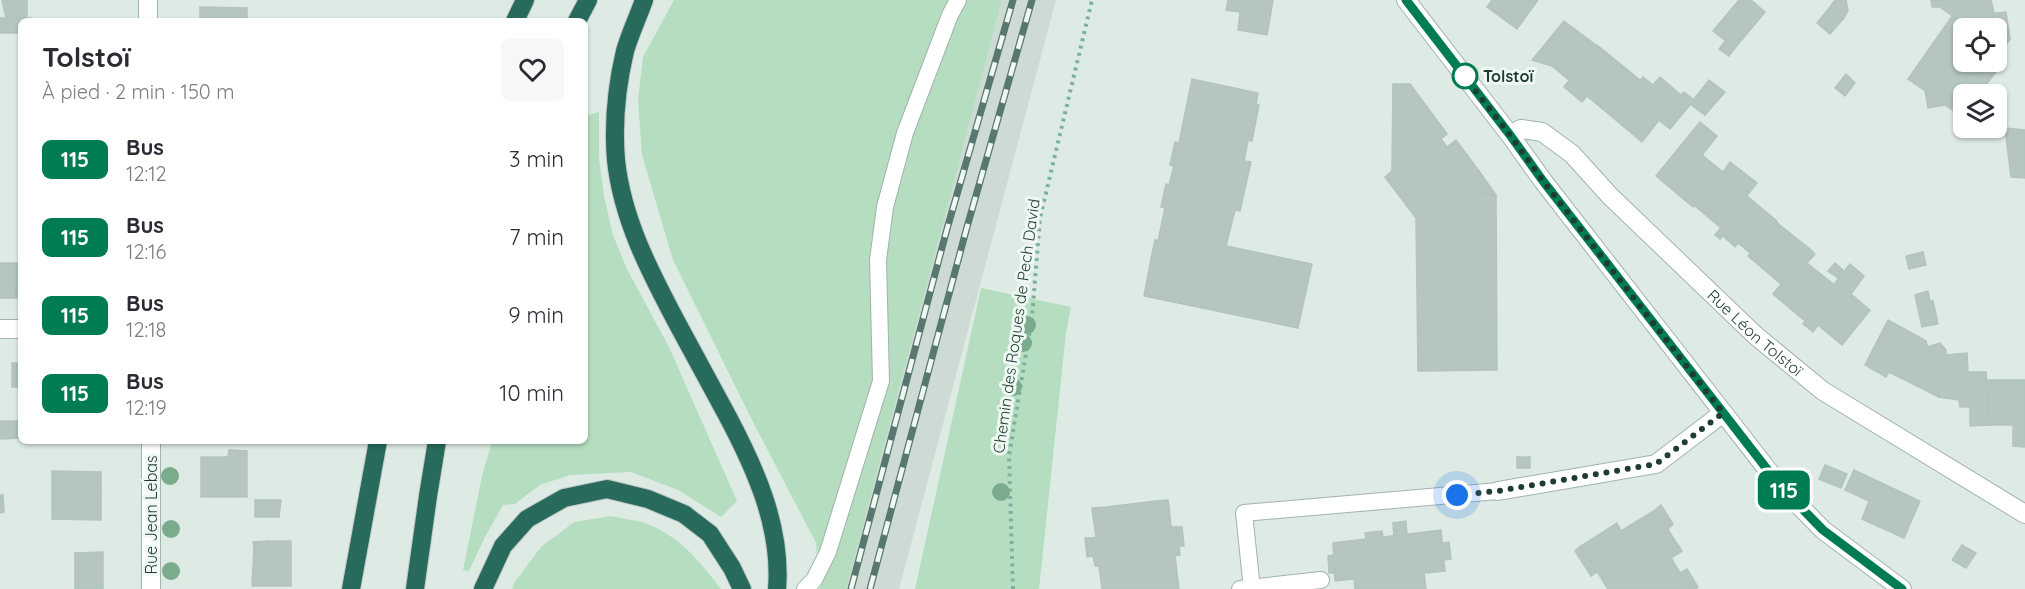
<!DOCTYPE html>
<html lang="fr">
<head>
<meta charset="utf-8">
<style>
	body { margin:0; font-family:Quicksand,sans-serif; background:#f7f7f7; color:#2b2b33; height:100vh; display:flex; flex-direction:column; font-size:22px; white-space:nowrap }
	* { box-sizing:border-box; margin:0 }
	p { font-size:20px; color:#7c7c81 }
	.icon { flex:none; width:33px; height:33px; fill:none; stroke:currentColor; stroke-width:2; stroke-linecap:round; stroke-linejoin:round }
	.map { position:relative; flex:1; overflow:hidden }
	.side { position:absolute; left:18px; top:18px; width:570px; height:426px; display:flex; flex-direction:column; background:#fff; border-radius:9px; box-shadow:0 2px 4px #0004 }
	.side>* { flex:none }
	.badge { padding:0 12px; border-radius:9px; font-size:21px; line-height:39px }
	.controls { position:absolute; left:1953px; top:18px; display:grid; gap:12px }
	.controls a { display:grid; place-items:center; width:54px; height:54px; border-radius:9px; background:#fff; box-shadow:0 2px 4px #0004; font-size:30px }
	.you { position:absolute; width:30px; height:30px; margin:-15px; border:4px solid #fff; border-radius:50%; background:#1a73e8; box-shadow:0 0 0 9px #1a73e833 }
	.map>.badge { position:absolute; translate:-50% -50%; box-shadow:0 0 0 3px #fff }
	.round { display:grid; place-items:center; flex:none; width:63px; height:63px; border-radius:9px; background:#f7f7f7 }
	.head { display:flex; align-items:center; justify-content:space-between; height:102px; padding:0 24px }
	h1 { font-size:28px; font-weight:800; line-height:45px }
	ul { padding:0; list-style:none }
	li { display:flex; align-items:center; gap:18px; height:78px; padding:0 24px }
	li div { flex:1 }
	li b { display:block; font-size:22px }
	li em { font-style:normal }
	li .badge { min-width:66px; font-weight:700; text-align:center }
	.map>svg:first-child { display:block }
</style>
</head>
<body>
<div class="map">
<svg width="2025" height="589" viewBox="0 0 2025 589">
	<rect width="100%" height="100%" fill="#deebe5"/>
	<polygon fill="#cddbd4" points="1002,0 1056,0 899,589 845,589"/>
	<g fill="#b5dec0">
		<polygon points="674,0 1002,0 846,589 820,589 816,543 752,420 673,260 642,155 638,100 643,57"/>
		<polygon points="599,112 599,158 604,196 613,235 627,269 669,347 737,501 721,517 678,490 631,472 570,475 540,485 515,504 503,505 485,537 469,571 463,570 482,476 492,441 585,441 585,116"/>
		<polygon points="981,288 1071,307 1066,333 1039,589 915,589"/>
		<path d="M611 516C624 519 640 520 652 526 682 539 702 564 721 589H512L514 583 541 547 574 522Z"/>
	</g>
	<g fill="#b4c6be" stroke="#b1c5bc" stroke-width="1.5" fill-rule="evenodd">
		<polygon points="2,0 27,0 27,18 6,18"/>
		<polygon points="1228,0 1273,0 1267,35 1238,30 1240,12 1226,10"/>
		<polygon points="1492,0 1538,0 1517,29 1487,7"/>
		<polygon points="1739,0 1751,0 1765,12 1735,48 1713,31"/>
		<polygon points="1835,0 1846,0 1848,11 1843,19 1830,7"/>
		<path d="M1931 0H1991L1994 13H1998L2002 34 2010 39 1998 57 2003 62 1992 77 1986 73 1978 85 1984 88 1980 94H1964V106L1958 114 1914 83 1958 20 1940 7H1932ZM1964 28H1996V62H1964Z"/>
		<polygon points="200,7 247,8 247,21 200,21"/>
		<polygon points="1830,7 1843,19 1830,34 1817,23"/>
		<polygon points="2006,12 2010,39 2002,34 1998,13"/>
		<polygon points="1953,15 1958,20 1914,83 1908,79"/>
		<polygon points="0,18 32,18 32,21 21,21 21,33 0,33"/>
		<polygon points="1564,21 1597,46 1570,81 1552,66 1532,60"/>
		<polygon points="1725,41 1735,48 1729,56 1719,49"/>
		<polygon points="1597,45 1640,80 1611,116 1587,96 1582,102 1564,87"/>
		<polygon points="1986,73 1992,77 1984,88 1978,85"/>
		<polygon points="1846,74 1855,83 1845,96 1835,88"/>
		<polygon points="1643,77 1653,85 1660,77 1681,95 1684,92 1694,100 1670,129 1659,120 1642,142 1611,116"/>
		<polygon points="1192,79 1258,93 1256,105 1259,105 1252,141 1248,140 1244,161 1251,162 1240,211 1235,210 1226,246 1312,264 1298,328 1144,296 1151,259 1160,261 1164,242 1158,241 1165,208 1161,207 1166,184 1169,185 1174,166 1170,165 1175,142 1179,143"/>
		<polygon points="1709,80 1725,92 1705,115 1690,104"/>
		<polygon points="1393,84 1410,84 1447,134 1441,139 1447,147 1456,140 1479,171 1479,195 1496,195 1497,370 1418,371 1416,218 1385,177 1392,171"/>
		<polygon points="1925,91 1945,105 1928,108"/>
		<polygon points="1700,122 1717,136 1702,155 1723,172 1693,207 1656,176"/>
		<polygon points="2005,128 2025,130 2025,178 2011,177"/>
		<polygon points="1730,162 1757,183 1749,193 1723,172"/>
		<polygon points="1479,171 1496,195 1479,195"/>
		<polygon points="1723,172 1749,193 1721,228 1695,206"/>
		<polygon points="1747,196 1777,221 1750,253 1738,243 1735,247 1723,236 1720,239 1715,235"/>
		<polygon points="1776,222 1810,249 1781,284 1748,256"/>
		<polygon points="1155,240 1164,242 1160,261 1151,259"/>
		<polygon points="1810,249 1815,254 1807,263 1833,284 1805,321 1773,294"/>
		<polygon points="1923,252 1926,265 1909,269 1906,256"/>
		<polygon points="0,263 21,263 21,287 16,287 15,298 0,298"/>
		<polygon points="1835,263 1844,271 1838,278 1828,271"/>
		<polygon points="1850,264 1864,276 1851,294 1870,310 1842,345 1818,325 1813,332 1803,324"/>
		<polygon points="16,287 21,287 21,298 15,298"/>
		<polygon points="1928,291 1930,301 1933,301 1938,324 1922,327 1915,295"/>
		<polygon points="1888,320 1926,341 1939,397 1889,372 1886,377 1865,365"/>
		<polygon points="1940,343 1946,350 1946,355 1967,353 1968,372 1986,372 1989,425 1970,426 1970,407 1960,407 1959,400 1939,397 1927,347"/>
		<rect x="12" y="363" width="9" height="24"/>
		<polygon points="1987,380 2025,380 2025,447 2013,446 2013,425 1989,425"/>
		<polygon points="0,421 21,421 21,438 0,439"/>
		<polygon points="229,450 247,451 247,497 201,497 201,457 228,457"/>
		<rect x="1517" y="457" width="13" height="11"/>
		<polygon points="1825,465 1847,474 1841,488 1819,479"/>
		<polygon points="1854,470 1920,501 1904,538 1862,519 1869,501 1845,490"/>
		<polygon points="52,471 101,472 101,495 52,495"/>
		<polygon points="0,495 3,495 4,512 0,513"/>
		<polygon points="52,495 101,495 101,520 52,519"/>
		<polygon points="255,500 281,500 279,517 255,517"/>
		<polygon points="1168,500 1169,507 1155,509 1155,501"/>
		<polygon points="1155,501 1155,509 1169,507 1171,527 1177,527 1180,555 1175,556 1179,589 1102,589 1099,566 1095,566 1093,556 1092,538 1096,537 1093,516 1107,515 1107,507"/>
		<polygon points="1661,505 1673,524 1668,529 1655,510"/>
		<polygon points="1107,507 1107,515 1093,516 1092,508"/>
		<polygon points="1655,510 1682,551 1671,558 1690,589 1608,589 1581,546 1617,523 1621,531"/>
		<polygon points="1406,521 1407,535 1394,537 1393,523"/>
		<polygon points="1177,527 1182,527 1184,546 1179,546"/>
		<polygon points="1441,530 1445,571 1424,573 1426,589 1355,589 1354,579 1335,581 1333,543"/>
		<polygon points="1382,531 1383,538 1366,540 1365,533"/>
		<polygon points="1085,538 1092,538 1093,556 1087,557"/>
		<polygon points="268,541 267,548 254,548 253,542"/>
		<polygon points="268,541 291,541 291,586 252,586 254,548 267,548"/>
		<polygon points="1449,542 1451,559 1444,560 1442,543"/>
		<polygon points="1962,545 1976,553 1966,568 1952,560"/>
		<polygon points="1581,546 1597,572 1591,576 1575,551"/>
		<polygon points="103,552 103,589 75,589 75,553"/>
		<polygon points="1333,555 1335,573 1329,573 1328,556"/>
		<polygon points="1687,569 1698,587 1695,589 1690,589 1680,573"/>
	</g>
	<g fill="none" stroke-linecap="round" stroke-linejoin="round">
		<defs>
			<g id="service">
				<polyline points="805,589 814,580 828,552 881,381 878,260 885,207 905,133 950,15 958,0"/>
				<polyline points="1240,589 1321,580"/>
				<polyline points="1252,589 1244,513 1498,491"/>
			</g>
			<g id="minor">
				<polyline points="148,0 148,21"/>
				<polyline points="1406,0 1510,135 1543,181 1781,487 1823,530 1902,589"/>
				<path id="s1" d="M1510 135 1521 129 1542 132 1572 154 1610 196 1756 336 1823 391 2025 514"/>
				<polyline points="0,329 21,329"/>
				<polyline points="151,441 151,589"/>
				<polyline points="1498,491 1656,464 1723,413"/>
			</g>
			<g id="motorway">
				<path d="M644 0C638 17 630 34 625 51 617 85 613 125 616 160 622 218 649 270 676 321 693 353 711 385 728 417 756 470 782 528 777 589"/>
				<polyline points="515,21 525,0"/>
				<polyline points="577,21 588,0"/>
				<polyline points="351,589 378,441"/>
				<polyline points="415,589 428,496 437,441"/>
				<polyline points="483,589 503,546 527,519 564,498 607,489 648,499 684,514 710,534 732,568 742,589"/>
			</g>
		</defs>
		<use href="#service" stroke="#a1b3ac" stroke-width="18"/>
		<use href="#minor" stroke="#a1b3ac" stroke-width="20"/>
		<use href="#motorway" stroke="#c0c8c6" stroke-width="20"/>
		<polyline stroke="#7cb1a0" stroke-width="4" stroke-dasharray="3 4.5" stroke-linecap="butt" points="1013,589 1009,456 1032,317 1040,218 1092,0"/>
		<use href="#service" stroke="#fff" stroke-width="16"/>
		<use href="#minor" stroke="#fff" stroke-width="18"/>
		<use href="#motorway" stroke="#286b5c" stroke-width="18"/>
		<defs>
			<g id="rail">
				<polyline points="851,589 947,229 1013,0"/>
				<polyline points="870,589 967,227 1032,0"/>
			</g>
		</defs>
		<use href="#rail" stroke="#58786f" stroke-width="7"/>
		<use href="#rail" stroke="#eff8f3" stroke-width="4.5" stroke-dasharray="14" stroke-linecap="butt"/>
	</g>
	<g fill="#79ab8c">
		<circle cx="1027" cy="325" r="9"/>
		<circle cx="1023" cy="343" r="9"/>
		<circle cx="1013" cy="387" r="9"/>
		<circle cx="170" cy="476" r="9"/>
		<circle cx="1001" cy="492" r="9"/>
		<circle cx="171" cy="529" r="9"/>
		<circle cx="171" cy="571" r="9"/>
	</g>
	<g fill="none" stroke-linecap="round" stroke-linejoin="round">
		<defs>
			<polyline id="line" points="1406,0 1510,135 1543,181 1781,487 1823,530 1902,589"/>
		</defs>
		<use href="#line" stroke="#fff" stroke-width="14"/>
		<use href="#line" stroke="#007c52" stroke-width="9"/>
		<polyline stroke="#1e3c34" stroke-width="6" stroke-dasharray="0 10.8" points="1457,495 1498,491 1656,464 1723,413 1543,181 1510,135 1461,72 1465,76"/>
	</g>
	<circle fill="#fff" stroke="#007c52" stroke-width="3" cx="1465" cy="76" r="12"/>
	<g text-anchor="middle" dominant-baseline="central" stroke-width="6" stroke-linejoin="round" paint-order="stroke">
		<g font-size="16" font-weight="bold" fill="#1e3c34" stroke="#eff8f3" text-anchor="start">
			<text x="1483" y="76">Tolstoï</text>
		</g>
		<g font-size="16" fill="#1e3c34" stroke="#eff8f3">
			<text transform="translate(1016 326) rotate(-82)">Chemin des Roques de Pech David</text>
			<text stroke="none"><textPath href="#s1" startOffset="327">Rue Léon Tolstoï</textPath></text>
			<text transform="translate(151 515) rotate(-90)">Rue Jean Lebas</text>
		</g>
	</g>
</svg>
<div class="controls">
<a><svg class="icon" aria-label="locate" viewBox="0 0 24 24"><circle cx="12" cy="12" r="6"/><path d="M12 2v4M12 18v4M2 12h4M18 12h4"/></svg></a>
<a><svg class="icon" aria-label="layers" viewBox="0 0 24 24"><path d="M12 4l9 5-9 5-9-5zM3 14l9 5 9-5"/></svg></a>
</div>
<div class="you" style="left:1457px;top:495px"></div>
<b class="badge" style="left:1784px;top:490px;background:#007c52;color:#fff">115</b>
<section class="side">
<div class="head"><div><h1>Tolstoï</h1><p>À pied · 2 min · 150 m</p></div><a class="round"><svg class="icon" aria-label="heart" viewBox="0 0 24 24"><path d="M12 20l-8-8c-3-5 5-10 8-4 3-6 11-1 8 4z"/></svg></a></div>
<ul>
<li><span class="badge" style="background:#007c52;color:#fff">115</span><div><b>Bus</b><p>12:12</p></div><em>3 min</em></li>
<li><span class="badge" style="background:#007c52;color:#fff">115</span><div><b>Bus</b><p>12:16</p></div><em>7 min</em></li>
<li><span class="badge" style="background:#007c52;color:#fff">115</span><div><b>Bus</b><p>12:18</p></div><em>9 min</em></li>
<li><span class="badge" style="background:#007c52;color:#fff">115</span><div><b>Bus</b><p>12:19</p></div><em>10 min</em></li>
</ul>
</section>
</div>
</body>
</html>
